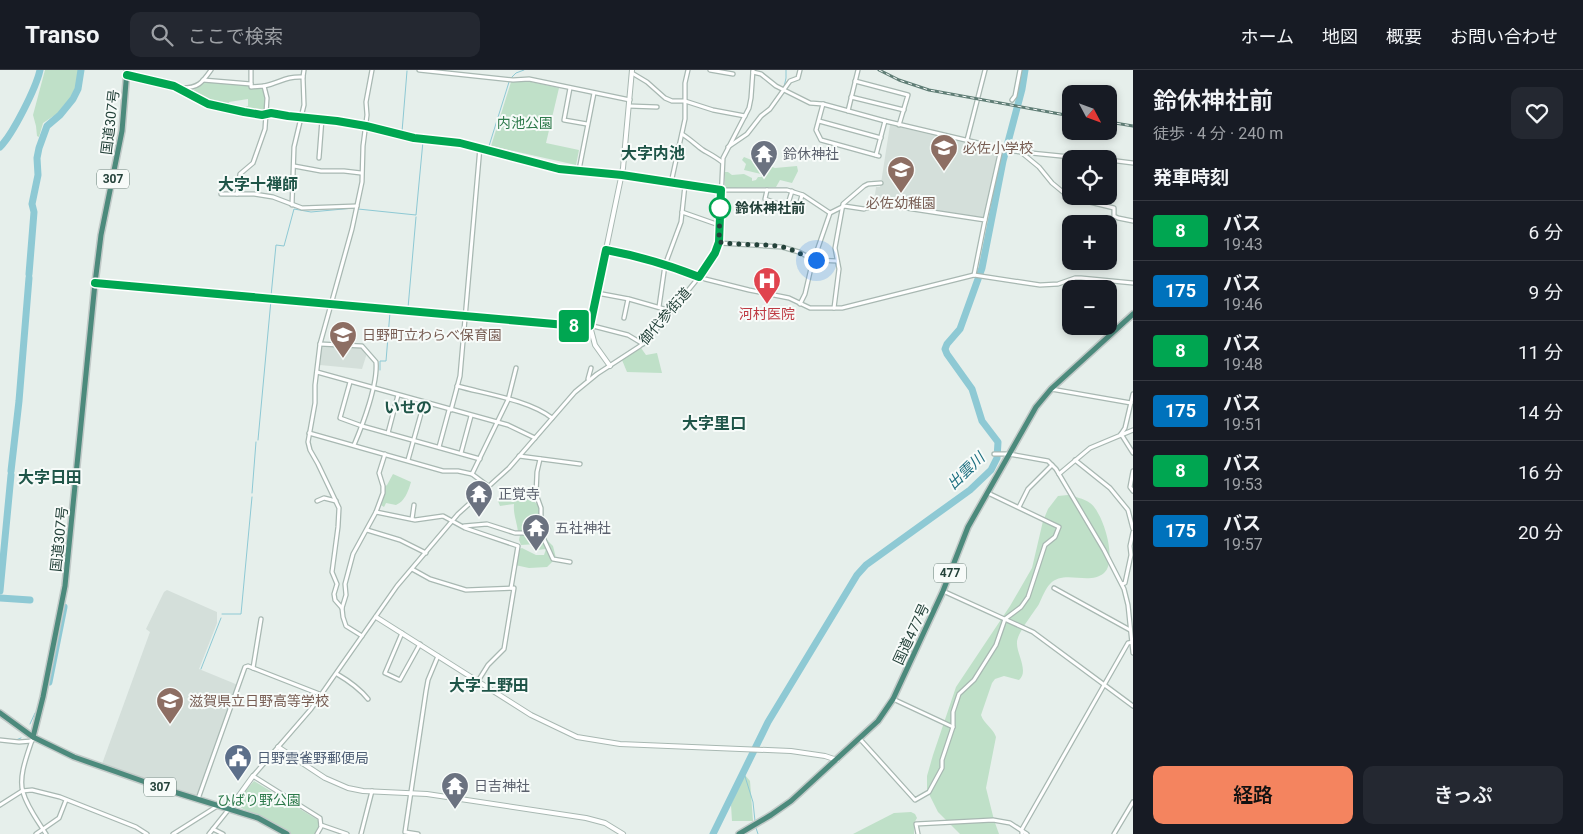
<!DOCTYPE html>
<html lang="ja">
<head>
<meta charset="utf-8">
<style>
	body { margin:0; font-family:Roboto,"Noto Sans JP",sans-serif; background:#242831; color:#f1f3f6; height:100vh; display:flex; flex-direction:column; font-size:19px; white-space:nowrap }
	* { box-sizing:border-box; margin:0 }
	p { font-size:16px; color:#9ea1a6 }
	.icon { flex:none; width:28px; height:28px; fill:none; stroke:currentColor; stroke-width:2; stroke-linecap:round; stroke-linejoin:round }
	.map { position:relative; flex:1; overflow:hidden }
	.sheet { display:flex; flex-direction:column; background:#171b24; width:450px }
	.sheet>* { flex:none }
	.badge { padding:0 10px; border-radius:4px; font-size:18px; line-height:32px }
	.needle { width:32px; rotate:131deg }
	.fabs { position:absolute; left:1062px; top:15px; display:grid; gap:10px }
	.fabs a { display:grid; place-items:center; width:55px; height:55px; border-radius:10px; background:#171b24; box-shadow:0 2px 8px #0003; font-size:25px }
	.you { position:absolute; width:25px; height:25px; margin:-12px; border:4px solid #fff; border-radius:50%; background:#1a73e8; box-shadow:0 0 0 8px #1a73e833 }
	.map>.badge { position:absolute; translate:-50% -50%; box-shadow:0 0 0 2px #fff }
	h2 { padding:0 20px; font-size:19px; line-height:45px }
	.round { display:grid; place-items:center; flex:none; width:52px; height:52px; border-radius:10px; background:#242831 }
	.summary { display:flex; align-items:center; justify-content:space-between; height:85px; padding:0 20px }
	h1 { font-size:24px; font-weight:600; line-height:38px }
	.action { display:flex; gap:10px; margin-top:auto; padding:10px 20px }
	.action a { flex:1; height:58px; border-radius:10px; background:#f4845f; color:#111; font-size:20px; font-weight:600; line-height:58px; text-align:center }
	.action a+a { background:#242831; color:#f1f3f6 }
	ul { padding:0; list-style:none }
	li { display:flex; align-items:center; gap:15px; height:60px; padding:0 20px; border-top:1px solid #363941 }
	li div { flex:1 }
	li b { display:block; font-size:19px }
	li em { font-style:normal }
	li .badge { min-width:55px; font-weight:700; text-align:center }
	header { display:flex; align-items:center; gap:30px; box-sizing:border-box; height:70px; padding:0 25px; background:#171b24; border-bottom:1px solid #363941 }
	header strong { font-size:24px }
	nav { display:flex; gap:28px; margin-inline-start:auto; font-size:18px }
	.search { width:350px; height:45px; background:#242831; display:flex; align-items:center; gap:12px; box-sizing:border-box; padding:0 18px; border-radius:10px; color:#9ea1a6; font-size:19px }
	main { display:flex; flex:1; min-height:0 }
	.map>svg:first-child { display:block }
</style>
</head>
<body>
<header>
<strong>Transo</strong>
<div class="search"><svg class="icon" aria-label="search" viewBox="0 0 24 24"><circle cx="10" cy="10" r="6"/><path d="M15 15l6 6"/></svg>ここで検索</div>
<nav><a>ホーム</a><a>地図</a><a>概要</a><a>お問い合わせ</a></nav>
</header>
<main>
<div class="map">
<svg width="1133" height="764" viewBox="0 0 1133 764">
	<rect width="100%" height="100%" fill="#e6efeb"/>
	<g fill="#d4dfda">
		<polygon points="890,55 999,81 983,148 874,131 876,117 880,117 881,113"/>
		<polygon points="323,275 361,277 367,283 362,299 320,295 321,276"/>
		<polygon points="167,520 217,542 217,553 199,599 238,615 197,726 102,694 150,562 146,559 164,522"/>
	</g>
	<g fill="#bfe0c8">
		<polygon points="45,0 79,0 76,19 70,32 64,35 58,43 43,53 39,67 37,66 36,56 33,45"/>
		<polygon points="527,11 559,18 546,73 579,80 576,95 491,76 511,12"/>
		<polygon points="204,12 249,15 251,19 263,18 266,28 266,43 261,44 241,41 242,37 248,36 248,29 229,32 227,37 209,32 192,25 195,18"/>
		<polygon points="757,85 761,86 759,92 775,98 797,96 798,101 792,113 780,110 776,117 725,118 725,102 728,102 732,105 744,104 752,108 752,111 756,110 758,107 762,107 761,104 744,100 746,94 742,90 744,87 754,91"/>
		<polygon points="641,278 646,285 657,283 662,303 627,302 622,290"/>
		<path d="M393 404 411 412C408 422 405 431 396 435L386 433 384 437 381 435 384 425V417L387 415Z"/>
		<path d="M1068 425C1075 427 1083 428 1090 433 1103 442 1118 491 1104 503 1089 516 1064 499 1050 514 1045 519 1042 528 1039 534 1033 544 1016 564 1017 574 1017 584 1029 602 1019 610L1004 606 995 609 992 613 981 645C984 654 993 658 996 667L986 718 994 750 999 764H960L938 742 927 720V706L933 685 956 617 1010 536 1032 498 1043 451 1048 439 1058 426Z"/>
		<path d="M510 427H526L528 430C546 432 543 453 530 460 527 462 521 462 518 462 517 452 513 444 514 434L500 436 498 431Z"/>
		<polygon points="544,461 547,470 553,476 556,488 547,497 529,498 515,495 519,479 522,478 536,485 544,485 546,479 537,480 537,474 521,475 519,470 520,465"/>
		<polygon points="744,704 750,711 753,751 732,751 731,735"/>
		<polygon points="254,711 318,750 319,758 315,764 291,764 272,752 237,736 237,730"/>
		<polygon points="911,742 915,744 917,748 914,753 914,764 853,764 894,743"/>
	</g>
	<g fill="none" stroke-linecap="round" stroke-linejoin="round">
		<g stroke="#8ec9d4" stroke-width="1">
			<polyline points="511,8 516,3 524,0"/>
			<polyline points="784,17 786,8 786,0"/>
			<polyline points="402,62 407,1"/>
			<polyline points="489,76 509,12"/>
			<polyline points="358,139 416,145 423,71 457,75 479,81"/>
			<polyline points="271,226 276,175 284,176 294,139 311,142 354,138"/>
			<polyline points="408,238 416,147"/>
			<polyline points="380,300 380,291 386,291 390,242 407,243"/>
			<polyline points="258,370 271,230"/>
			<polyline points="252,423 256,372"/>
			<polyline points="222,544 241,544 252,427"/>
			<polyline points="201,599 221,548"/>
			<polyline points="30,654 35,643"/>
			<polyline points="16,670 21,668"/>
			<polyline points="743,700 753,732 755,751"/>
			<polyline points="756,758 758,764"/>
		</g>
		<g stroke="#8ec9d4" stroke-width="7">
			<path d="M0 77C13 64 36 18 40 0"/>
			<polyline points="29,204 34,142 32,134 38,105 37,88 39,78 47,56 60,45 73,29 78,19 81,0"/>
			<polyline points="11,401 19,331 29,208"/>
			<polyline points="0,521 11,405"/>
			<polyline points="0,528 30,530"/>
			<polyline points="49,612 64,537"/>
			<polyline points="713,764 768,652 857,505 866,495 970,420 991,400 997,388 998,372 982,351 972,319 947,284 945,279 947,274 960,259 982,198 1003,91 1022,19 1025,0"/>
		</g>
		<defs>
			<g id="minor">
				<polyline points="419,0 513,10 529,9 630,30"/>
				<polyline points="710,0 733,4"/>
				<polyline points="753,2 761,4 776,16 810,33 823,34 885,51 1012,81 1091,89"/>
				<polyline points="632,3 647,12 665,28 672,31 685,31 713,40 745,46"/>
				<polyline points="127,5 174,16 208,34 255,44 271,43 288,46 337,51 366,56 415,68 460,73 559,99 622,105 721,120 787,120 803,125 830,143"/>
				<polyline points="203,10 251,14"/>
				<polyline points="855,11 908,25 899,55"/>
				<path d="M264 16C280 13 285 6 303 7"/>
				<path d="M182 18C198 18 202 13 211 0"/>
				<polyline points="570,18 564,50 587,54"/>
				<polyline points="851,27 904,40"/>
				<polyline points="1012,30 1015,26 1020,0"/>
				<polyline points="823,34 816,60 821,70 879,86"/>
				<polyline points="629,36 657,37"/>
				<polyline points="848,41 858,0"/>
				<polyline points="819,51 881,68"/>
				<path d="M682 64C690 69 696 75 703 80 710 84 716 87 722 92"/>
				<polyline points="967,70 985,0"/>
				<polyline points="728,77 747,64 761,46 770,39 790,11 798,8 800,0"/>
				<polyline points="1022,83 1039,97 1052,113 1069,127 1114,138 1114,146 1118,148 1133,151"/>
				<polyline points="876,85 885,51"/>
				<polyline points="319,88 322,49"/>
				<polyline points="1109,90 1133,93"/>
				<polyline points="294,96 321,101 344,101 361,103"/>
				<polyline points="579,100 594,23"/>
				<polyline points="671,113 685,49 685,13 688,0"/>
				<polyline points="767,120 765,129 787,137 792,121"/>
				<polyline points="221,124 254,124 273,127 302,138 357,136"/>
				<polyline points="237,124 240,104 253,93 265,59 267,28 264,16 251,17 251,0"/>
				<polyline points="292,135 294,77 304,35 303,7 304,0"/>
				<polyline points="798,140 802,125"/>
				<polyline points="682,142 719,155"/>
				<polyline points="985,150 1001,79"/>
				<polyline points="719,173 782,177 799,182 814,190 837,191"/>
				<polyline points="606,180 631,184 659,192 705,209 749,220 789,228 810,238 842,238 974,205 1040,215 1058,214 1075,208 1081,208 1133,213"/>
				<polyline points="95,213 593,256 628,265 643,274"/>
				<polyline points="597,223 629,229 671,241"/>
				<polyline points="800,234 805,224 811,198 830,143 844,136 864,139 880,134 985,150 974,205"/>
				<polyline points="659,237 665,195 681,152 685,115"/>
				<polyline points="834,238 839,199 835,178 843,134 864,116 868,114 881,113"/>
				<polyline points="624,248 628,229"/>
				<path d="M320 274 362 276 376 292C378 314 363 354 354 375"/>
				<polyline points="317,302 508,355 535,368"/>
				<polyline points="588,309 591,298"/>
				<polyline points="350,312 340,348 362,356 480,389"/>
				<path d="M457 316C486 324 529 330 552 348"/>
				<polyline points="1051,319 1131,333"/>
				<polyline points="451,340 460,306 480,77"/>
				<polyline points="309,363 443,401 458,401 472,404 488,416"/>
				<polyline points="388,363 398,325"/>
				<polyline points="1121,364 1125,358 1133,324"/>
				<polyline points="1121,364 1133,383"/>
				<polyline points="439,377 449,340"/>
				<polyline points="461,383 471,346"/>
				<polyline points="994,384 1009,384 1048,391 1056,399 1104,480 1124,519 1128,535 1133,583"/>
				<polyline points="519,386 580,394"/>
				<polyline points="540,389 537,402 536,424 541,438 541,463 553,489 570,492"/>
				<polyline points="408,390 424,333"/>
				<polyline points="1075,390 1110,418 1128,440 1133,459"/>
				<polyline points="1133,401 1130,417 1133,421"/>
				<polyline points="472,404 508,330 516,298"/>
				<polyline points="1059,404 1090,378 1133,360"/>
				<polyline points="317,431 324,428 336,431"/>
				<polyline points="1019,437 1028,419 1052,395"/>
				<polyline points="376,442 415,450 443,446 465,458 518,476 511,518"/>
				<polyline points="412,449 414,435"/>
				<polyline points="464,456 487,454 515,463 541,463"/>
				<polyline points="367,460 400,470 426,483"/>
				<polyline points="412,499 430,509 466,520 514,518 504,579 488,595 478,611"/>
				<polyline points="1122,514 1125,513 1131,485 1130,476 1133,462"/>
				<polyline points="1054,518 1130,560"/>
				<polyline points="943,521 1033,562 1133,636"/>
				<polyline points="342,538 335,530 334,524 337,514 332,502 338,457 339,438 318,394 310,380 308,372 315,333 315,315 320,274 352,159 362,112 363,76 367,45 366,32 372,0"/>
				<polyline points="402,563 385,603 400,610 420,574"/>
				<polyline points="362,566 346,556 343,547 342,538 346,525 345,514 353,484 376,442 383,423 383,416 379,403 385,384"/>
				<polyline points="253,598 322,625"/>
				<path d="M337 604C349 611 360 619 368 629"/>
				<polyline points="893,629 953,657"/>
				<path d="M33 667C28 683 18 706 23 722 27 737 38 751 46 764"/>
				<polyline points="860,669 915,730 929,722 942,698 942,690 953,657 953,642 959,624 974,610 996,575 1005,549 1021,537 1028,527 1045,475 1055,467 1059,457 988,423"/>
				<polyline points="0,670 19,672 32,671"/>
				<polyline points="198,729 245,597 248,596 253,598 261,549"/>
				<polyline points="0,735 22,721 32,720 60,727 136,757 147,764"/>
				<polyline points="321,755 347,764"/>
				<polyline points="213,759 223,764"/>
				<polyline points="36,764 59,748 66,730"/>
				<polyline points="173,764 219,735"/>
				<polyline points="209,764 229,739"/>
				<polyline points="317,764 321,757 320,748 253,706 311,639 397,516 458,444 509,398 575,322 597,304 640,276 651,266 699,207 715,183 719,173 723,88 749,38 751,28 753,0"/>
				<polyline points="361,764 372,721"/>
				<polyline points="418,764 405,762 426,621 428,610 438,586"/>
				<polyline points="918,764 916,754 993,750 1010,753 1027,764"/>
				<polyline points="1022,764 1022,759 1128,573 1133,572"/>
				<polyline points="1114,764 1133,732"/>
			</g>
			<g id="tertiary">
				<polyline points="610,296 595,275 590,256 623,98 632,0"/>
				<polyline points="376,547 531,645 577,667 620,674 791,681 825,686 837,690"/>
				<polyline points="278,677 325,708 348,718 363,721 427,724 586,748 605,753 623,764"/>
				<polyline points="230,738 253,706"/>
			</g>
			<g id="trunk">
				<polyline points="0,643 33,667 74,687 171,721 258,748 287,764"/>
				<polyline points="33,667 43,627 65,516 95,213 101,165 122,61 127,0"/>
				<polyline points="739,764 771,745 791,731 878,651 893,629 943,521 968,457 1036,337 1051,319 1133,244"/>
			</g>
		</defs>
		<use href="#minor" stroke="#a8b8b2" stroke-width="5.5"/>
		<use href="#tertiary" stroke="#a8b8b2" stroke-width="6"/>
		<use href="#trunk" stroke="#c2cac8" stroke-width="8"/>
		<use href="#minor" stroke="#fff" stroke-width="3"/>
		<use href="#tertiary" stroke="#fff" stroke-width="4"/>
		<use href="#trunk" stroke="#4c8a7c" stroke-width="5"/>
		<defs>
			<g id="rail">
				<polyline points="879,0 899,10 929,20 1071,46"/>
				<polyline points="1109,52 1133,56"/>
			</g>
		</defs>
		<use href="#rail" stroke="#5f7d75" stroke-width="3"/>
		<use href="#rail" stroke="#f7fbf9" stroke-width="1" stroke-dasharray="4" stroke-linecap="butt"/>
	</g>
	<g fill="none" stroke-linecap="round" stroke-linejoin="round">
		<defs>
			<path id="line" d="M95 213 588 257 590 256 606 180C638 186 669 195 699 207L715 183 719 172 721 120 622 105 559 99 460 73 414 68 366 56 337 51 288 46 271 43 262 45 244 42 208 34 174 16 127 5"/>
		</defs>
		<use href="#line" stroke="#fff" stroke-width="11"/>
		<use href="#line" stroke="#00a651" stroke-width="8"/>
		<path stroke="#24423a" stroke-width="5" stroke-dasharray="0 9" d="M720 138 719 172C740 176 762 173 783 177 794 179 808 189 816 190"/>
	</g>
	<defs>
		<symbol id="school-pin" viewBox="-11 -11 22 30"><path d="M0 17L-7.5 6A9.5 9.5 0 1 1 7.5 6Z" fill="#8d6e63" stroke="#f7fbf9"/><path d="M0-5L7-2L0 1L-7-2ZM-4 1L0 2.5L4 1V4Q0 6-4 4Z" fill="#fff"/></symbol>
		<symbol id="temple-pin" viewBox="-11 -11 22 30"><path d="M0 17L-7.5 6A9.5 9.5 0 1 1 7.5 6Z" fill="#6b7280" stroke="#f7fbf9"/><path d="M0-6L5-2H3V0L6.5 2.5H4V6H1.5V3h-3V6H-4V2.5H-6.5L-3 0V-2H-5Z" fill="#fff"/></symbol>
		<symbol id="hospital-pin" viewBox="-11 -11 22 30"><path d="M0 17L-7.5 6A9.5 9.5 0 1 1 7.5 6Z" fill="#e0444e" stroke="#f7fbf9"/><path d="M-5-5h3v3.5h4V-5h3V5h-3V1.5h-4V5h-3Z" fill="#fff"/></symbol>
		<symbol id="civic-pin" viewBox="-11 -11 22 30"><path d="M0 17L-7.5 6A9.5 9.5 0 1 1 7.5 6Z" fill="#5c6f8a" stroke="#f7fbf9"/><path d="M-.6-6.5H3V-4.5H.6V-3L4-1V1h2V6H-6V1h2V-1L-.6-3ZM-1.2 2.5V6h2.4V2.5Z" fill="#fff"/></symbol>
	</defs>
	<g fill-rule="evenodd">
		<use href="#school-pin" x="928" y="62" width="32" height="43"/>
		<use href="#temple-pin" x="748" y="68" width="32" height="43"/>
		<use href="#school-pin" x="885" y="84" width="32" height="43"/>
		<use href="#hospital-pin" x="751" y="195" width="32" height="43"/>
		<use href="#school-pin" x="327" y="249" width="32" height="43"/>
		<use href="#temple-pin" x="463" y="408" width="32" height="43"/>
		<use href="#temple-pin" x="520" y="442" width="32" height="43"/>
		<use href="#school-pin" x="154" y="615" width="32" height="43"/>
		<use href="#civic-pin" x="222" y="672" width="32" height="43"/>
		<use href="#temple-pin" x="439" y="700" width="32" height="43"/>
	</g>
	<circle fill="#fff" stroke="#00a651" stroke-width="2.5" cx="720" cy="138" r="10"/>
	<g text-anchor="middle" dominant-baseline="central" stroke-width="4" stroke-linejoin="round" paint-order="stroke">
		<g fill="#f7fbf9" stroke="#637a73" stroke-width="1">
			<rect x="97" y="99.5" width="32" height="19" rx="4"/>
			<rect x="934" y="493.5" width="32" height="19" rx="4"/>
			<rect x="144" y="707.5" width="32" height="19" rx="4"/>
		</g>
		<g font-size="12" font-weight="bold" fill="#24423a">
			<text x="113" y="109">307</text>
			<text x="950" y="503">477</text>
			<text x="160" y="717">307</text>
		</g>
		<g font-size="14" fill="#24423a" stroke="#f7fbf9">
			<text transform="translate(110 52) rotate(-83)">国道307号</text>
			<text transform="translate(665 246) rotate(-49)">御代参街道</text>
			<text transform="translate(59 469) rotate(-84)">国道307号</text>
			<text transform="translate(911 564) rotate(-65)">国道477号</text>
		</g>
		<g font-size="14" fill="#2d7a4b" stroke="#f7fbf9">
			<text x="525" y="53">内池公園</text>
			<text x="259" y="730">ひばり野公園</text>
		</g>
		<g font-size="14" fill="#785e54" stroke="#f7fbf9" text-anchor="start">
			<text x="963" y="78">必佐小学校</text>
			<text x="901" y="133" text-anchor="middle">必佐幼稚園</text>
			<text x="362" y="265">日野町立わらべ保育園</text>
			<text x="189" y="631">滋賀県立日野高等学校</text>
		</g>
		<g font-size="14" fill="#5b616d" stroke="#f7fbf9" text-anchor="start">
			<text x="783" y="84">鈴休神社</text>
			<text x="498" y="424">正覚寺</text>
			<text x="555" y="458">五社神社</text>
			<text x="474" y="716">日吉神社</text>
		</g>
		<g font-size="14" font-weight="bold" fill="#24423a" stroke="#f7fbf9" text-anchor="start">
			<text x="735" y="138">鈴休神社前</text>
		</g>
		<g font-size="14" fill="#be3a42" stroke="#f7fbf9">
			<text x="767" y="244">河村医院</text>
		</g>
		<g font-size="14" fill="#4e5e75" stroke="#f7fbf9" text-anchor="start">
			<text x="257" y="688">日野雲雀野郵便局</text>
		</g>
		<g font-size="15" font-style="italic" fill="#1c6f80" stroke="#f7fbf9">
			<text transform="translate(966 401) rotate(-44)">出雲川</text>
		</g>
		<g font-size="16" font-weight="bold" fill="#1f5548" stroke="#f7fbf9">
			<text x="653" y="83">大字内池</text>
			<text x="258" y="114">大字十禅師</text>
			<text x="408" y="337">いせの</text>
			<text x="714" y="353">大字里口</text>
			<text x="50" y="407">大字日田</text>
			<text x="489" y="615">大字上野田</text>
		</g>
	</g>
</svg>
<div class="fabs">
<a><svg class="needle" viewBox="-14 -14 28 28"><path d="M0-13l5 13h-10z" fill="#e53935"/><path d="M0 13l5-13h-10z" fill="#9ea1a6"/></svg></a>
<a><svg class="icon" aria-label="locate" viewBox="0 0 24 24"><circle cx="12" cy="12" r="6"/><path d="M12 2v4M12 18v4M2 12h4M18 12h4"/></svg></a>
<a>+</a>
<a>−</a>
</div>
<div class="you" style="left:816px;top:190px"></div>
<b class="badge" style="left:574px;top:256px;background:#00a651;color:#fff">8</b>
</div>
<section class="sheet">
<div class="summary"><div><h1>鈴休神社前</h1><p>徒歩 · 4 分 · 240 m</p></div><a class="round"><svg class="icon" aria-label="heart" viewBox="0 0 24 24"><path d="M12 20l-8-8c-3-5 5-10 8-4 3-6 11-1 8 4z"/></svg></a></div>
<h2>発車時刻</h2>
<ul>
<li><span class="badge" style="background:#00a651;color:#fff">8</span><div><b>バス</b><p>19:43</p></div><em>6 分</em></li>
<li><span class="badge" style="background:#0072bc;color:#fff">175</span><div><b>バス</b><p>19:46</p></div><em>9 分</em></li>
<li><span class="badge" style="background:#00a651;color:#fff">8</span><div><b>バス</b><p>19:48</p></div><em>11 分</em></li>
<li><span class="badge" style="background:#0072bc;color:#fff">175</span><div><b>バス</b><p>19:51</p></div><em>14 分</em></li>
<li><span class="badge" style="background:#00a651;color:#fff">8</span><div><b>バス</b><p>19:53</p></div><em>16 分</em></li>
<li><span class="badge" style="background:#0072bc;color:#fff">175</span><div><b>バス</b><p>19:57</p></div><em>20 分</em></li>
</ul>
<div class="action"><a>経路</a><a>きっぷ</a></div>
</section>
</main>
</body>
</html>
